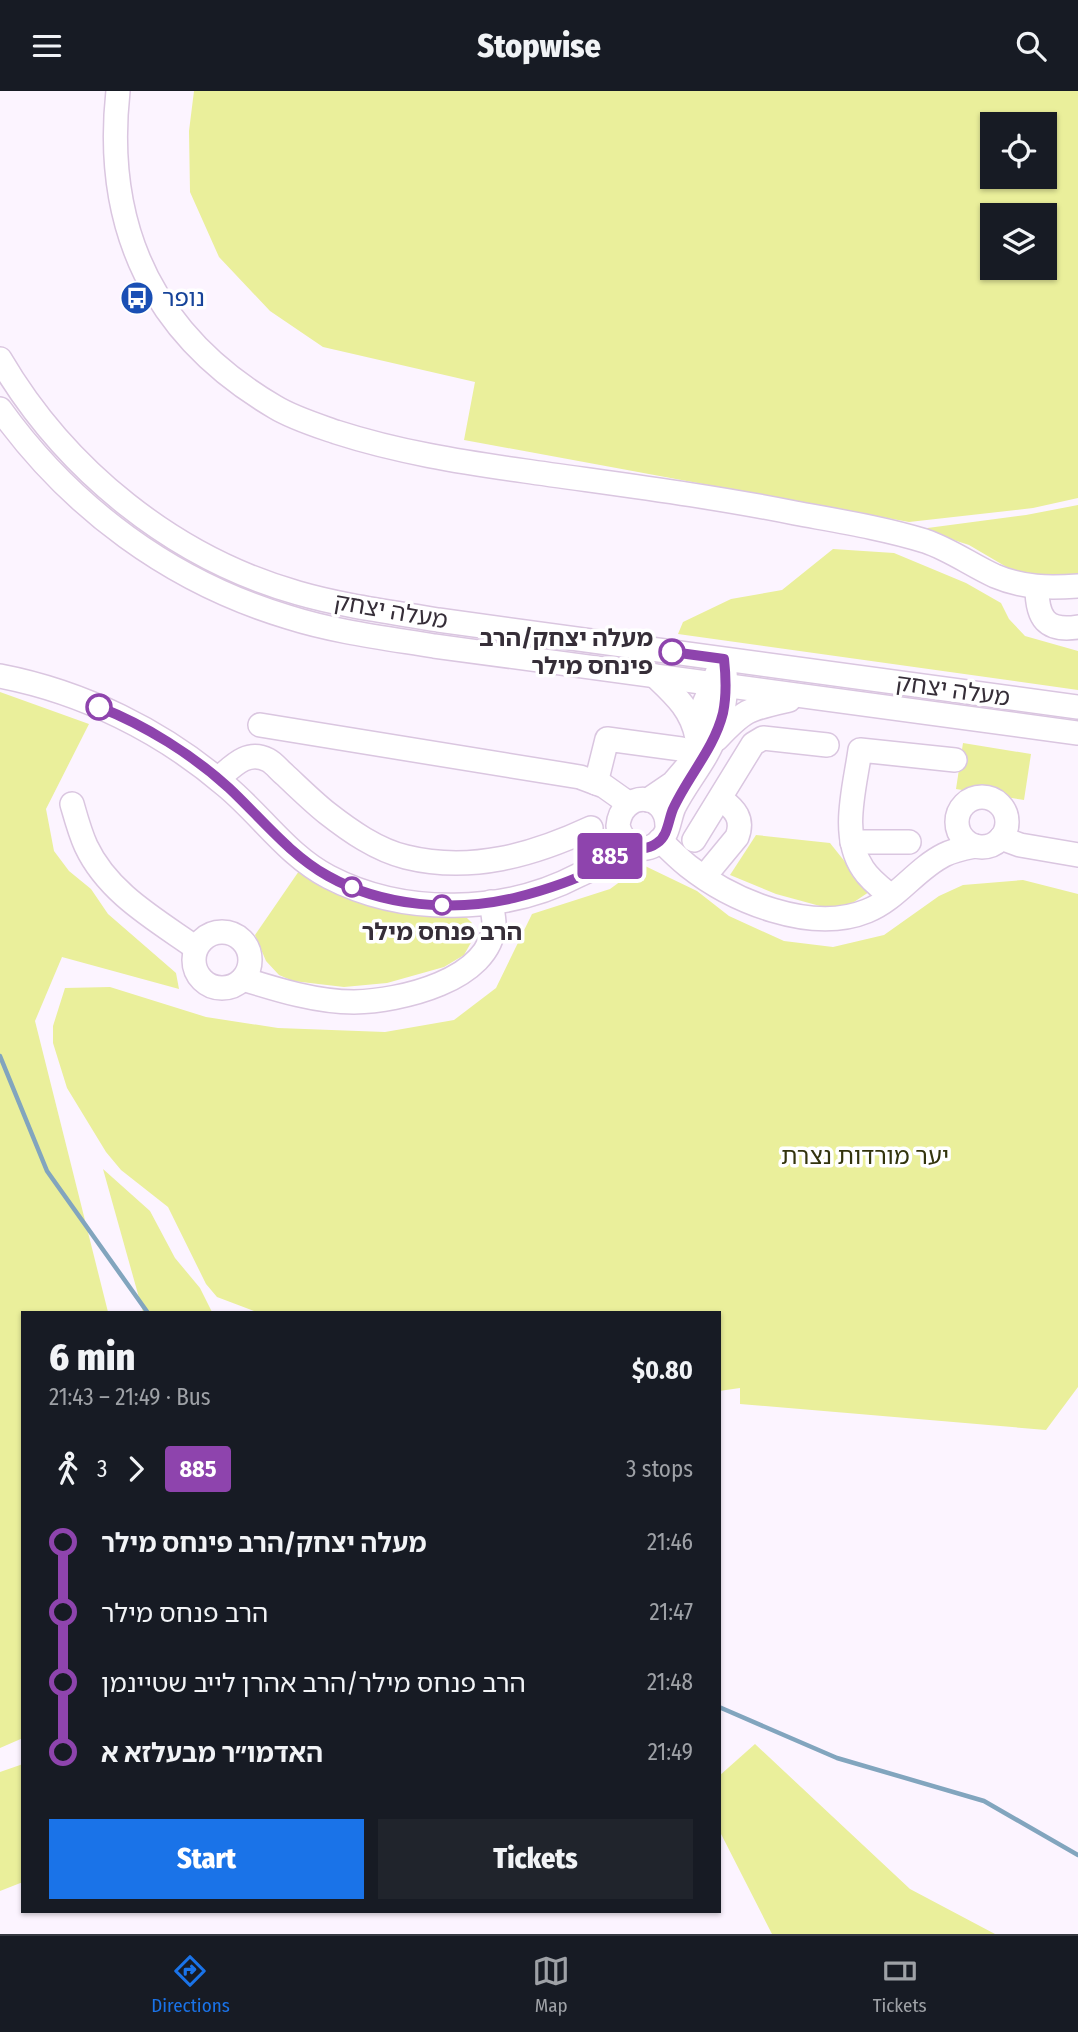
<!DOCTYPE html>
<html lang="en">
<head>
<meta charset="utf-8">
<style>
	body { margin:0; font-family:"Fira Sans Condensed","Noto Sans Hebrew",sans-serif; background:#20242c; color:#f1f3f6; height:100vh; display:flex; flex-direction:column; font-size:26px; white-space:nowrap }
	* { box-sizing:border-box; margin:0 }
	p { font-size:23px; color:#9ea1a6 }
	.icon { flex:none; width:38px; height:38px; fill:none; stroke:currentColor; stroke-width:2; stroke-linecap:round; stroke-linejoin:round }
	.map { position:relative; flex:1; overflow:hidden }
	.details { position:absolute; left:21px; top:1220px; width:700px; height:602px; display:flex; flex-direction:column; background:#171b24; border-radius:0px; box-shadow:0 2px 5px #0004 }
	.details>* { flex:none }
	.badge { padding:0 14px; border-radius:5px; font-size:24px; line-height:46px }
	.tools { position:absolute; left:980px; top:21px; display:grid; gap:14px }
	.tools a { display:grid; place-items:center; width:77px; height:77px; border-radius:0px; background:#171b24; box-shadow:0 2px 5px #0004; font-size:35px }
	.map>.badge { position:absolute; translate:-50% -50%; box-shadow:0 0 0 4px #fff }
	.legs { display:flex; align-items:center; gap:10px; height:77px; padding:0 28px; font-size:23px }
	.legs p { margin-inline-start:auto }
	.head { display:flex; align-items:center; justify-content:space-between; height:119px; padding:0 28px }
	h1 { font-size:38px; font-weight:800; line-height:52px }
	.primary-button { display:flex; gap:14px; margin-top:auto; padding:14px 28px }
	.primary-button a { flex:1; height:80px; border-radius:0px; background:#1a73e8; color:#fff; font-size:28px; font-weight:800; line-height:80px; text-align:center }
	.primary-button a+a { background:#20242c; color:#f1f3f6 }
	ul { padding:0 28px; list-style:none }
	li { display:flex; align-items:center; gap:24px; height:70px; font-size:26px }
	li i { display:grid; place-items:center; width:10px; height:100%; margin:0 9px; background:currentColor }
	li i::after { content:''; width:18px; height:18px; margin:-9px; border:5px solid; border-radius:50%; background:#171b24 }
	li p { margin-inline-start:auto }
	li:first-child i { background:linear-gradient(#0000 50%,currentColor 0) }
	li:last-child i { background:linear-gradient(currentColor 50%,#0000 0) }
	header { display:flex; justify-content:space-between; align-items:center; height:91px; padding:0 28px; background:#171b24; font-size:32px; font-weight:800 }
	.menu { display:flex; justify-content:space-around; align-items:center; height:98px; border-top:2px solid #363941; background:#171b24; font-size:19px; color:#9ea1a6 }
	.menu a { display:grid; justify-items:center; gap:4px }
	.menu .current { color:#1a73e8 }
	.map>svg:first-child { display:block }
</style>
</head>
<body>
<header><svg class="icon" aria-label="menu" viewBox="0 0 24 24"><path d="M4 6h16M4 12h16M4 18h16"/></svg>Stopwise<svg class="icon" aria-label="search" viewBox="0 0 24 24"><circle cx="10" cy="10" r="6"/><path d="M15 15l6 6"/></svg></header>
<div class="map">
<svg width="1078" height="1843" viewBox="0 0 1078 1843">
	<rect width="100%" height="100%" fill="#fcf4ff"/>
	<g fill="#eaef9b" fill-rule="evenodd">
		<path d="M194 0H1078V407L1033 417 909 431 464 349 475 291 323 256 270 220 219 166 190 101 189 40ZM992 33H1045V86H992ZM992 124H1045V177H992Z"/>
		<polygon points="1078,414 1078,486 1046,486 1015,481 969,454 920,438 1026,424"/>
		<polygon points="833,458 894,462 966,492 1001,512 1009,528 1025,545 1078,560 1078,599 678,543 683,531 731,508 782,499"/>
		<polygon points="0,601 89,633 46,718 54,760 69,780 91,798 108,823 176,882 179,898 62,866 35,930 108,1221 23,1222 23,1647 0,1657"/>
		<polygon points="963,652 1031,663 1024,709 956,698"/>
		<polygon points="756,744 830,752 869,801 851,813 831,818 776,803 730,784"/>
		<polygon points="643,774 697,800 729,825 784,850 833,856 884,844 939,805 963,794 1023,789 1078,803 1078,1296 1046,1339 740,1313 740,1297 719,1300 719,1222 257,1221 217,1206 206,1193 168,1116 121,1079 106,1061 67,997 53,952 53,935 65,897 110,896 206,926 278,937 385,941 454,929 496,897 532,823 610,798"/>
		<path d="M299 780C335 803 369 818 412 823 430 825 449 822 467 827L472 832 473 848 464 864 444 876 387 892 344 896 293 890 279 884 266 870 255 844Z"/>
		<polygon points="103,1078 150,1120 175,1167 200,1197 212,1221 143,1221"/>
		<polygon points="755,1653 910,1798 995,1843 772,1843 719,1739 719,1685"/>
		<polygon points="23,1673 23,1791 0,1800 0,1681"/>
	</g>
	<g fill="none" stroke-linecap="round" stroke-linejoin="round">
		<g stroke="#82a5be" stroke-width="4.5">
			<polyline points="0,965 47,1080 148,1222"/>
			<polyline points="719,1616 837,1667 984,1710 1078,1764"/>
		</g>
		<defs>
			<g id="minor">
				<path d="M118 0C103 137 154 245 275 316 293 327 316 334 336 341 398 361 461 371 525 380 615 393 706 404 795 422 838 430 883 437 925 450 951 459 971 474 995 485 1023 497 1049 497 1078 495"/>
				<path d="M0 268C65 379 174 467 298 502 343 515 391 521 438 529L1078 616"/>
				<path d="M0 318C71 417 171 491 288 526 335 541 385 547 434 555L1078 642"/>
				<path d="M1037 497C1037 527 1046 541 1078 536"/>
				<path d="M0 585C83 601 162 640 226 695 261 724 288 765 329 786 404 825 505 823 579 784 588 780 600 775 607 768 613 762 618 754 623 748"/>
				<path d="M655 585C675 604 692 619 697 647"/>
				<polyline points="260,634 580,686 604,695 628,712"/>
				<path d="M717 648C745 618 749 618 789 609"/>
				<path d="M218 688C232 676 247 658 268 669 274 672 279 679 284 683 298 696 312 710 327 722 350 740 377 759 406 766 471 782 533 764 591 737"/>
				<polyline points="596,692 607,648 681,658"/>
				<circle cx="982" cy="731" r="25"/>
				<polyline points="648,709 673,692 691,671 697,659 704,613 718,580"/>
				<path d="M72 713C76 727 80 742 86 755 108 802 155 828 196 857"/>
				<path d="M667 735C667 700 621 699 618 735 623 754 642 765 659 751 669 743 669 727 674 716 687 690 708 668 717 640 724 621 727 602 725 581"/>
				<polyline points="1001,747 1020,754 1078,764"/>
				<path d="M660 749C669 758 678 767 688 775 732 810 811 843 867 820 897 808 916 778 944 764 954 759 965 757 975 755"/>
				<polyline points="694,749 753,653 763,647 827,654"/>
				<polyline points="852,751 909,751"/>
				<path d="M704 786 737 746C744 728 735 718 721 708"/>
				<path d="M891 805C881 797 870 789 863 778 840 744 855 696 860 659L955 669"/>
				<circle cx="222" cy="869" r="28"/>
				<path d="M243 888C278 899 317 911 354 911 399 910 491 890 494 833 494 826 492 818 491 811"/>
			</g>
		</defs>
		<use href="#minor" stroke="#dac6e0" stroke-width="26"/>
		<use href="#minor" stroke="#fff" stroke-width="23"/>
	</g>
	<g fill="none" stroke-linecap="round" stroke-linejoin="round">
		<defs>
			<path id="line-1" d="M99 616C145 634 193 664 229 697 261 727 290 764 328 785 383 816 454 821 514 807 538 801 590 786 607 769 613 763 618 754 623 748 632 757 645 761 657 752 668 745 668 730 673 718 688 685 714 658 723 622 727 603 726 586 724 568L672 561"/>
		</defs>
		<use href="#line-1" stroke="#fff" stroke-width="16"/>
		<use href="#line-1" stroke="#8e44ad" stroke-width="10"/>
	</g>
	<defs>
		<symbol id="bus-disc" viewBox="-11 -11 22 22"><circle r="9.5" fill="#1a4fb4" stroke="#fff"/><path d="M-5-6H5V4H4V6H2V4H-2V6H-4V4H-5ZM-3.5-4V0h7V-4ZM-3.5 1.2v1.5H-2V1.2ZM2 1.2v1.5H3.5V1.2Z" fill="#fff"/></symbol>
	</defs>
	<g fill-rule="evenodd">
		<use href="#bus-disc" x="118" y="188" width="38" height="38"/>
	</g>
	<g fill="#fff" stroke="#8e44ad" stroke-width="3.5">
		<circle cx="672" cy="561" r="12"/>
		<circle cx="99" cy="616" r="12"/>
		<circle cx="352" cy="796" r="9"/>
		<circle cx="442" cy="814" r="9"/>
	</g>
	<g text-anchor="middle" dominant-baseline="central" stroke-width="7" stroke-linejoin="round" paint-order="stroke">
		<g font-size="24" fill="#164399" stroke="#fff" text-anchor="start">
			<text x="162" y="207">נופר</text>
		</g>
		<g font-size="24" fill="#362e38" stroke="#fff">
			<text transform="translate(391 520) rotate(10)">מעלה יצחק</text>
			<text transform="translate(953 599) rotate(8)">מעלה יצחק</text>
		</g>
		<g font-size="24" font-weight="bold" fill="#362e38" stroke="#fff" text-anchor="end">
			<text x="653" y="547">מעלה יצחק/הרב<tspan x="653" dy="28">פינחס מילר</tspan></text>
			<text x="442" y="841" text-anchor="middle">הרב פנחס מילר</text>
		</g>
		<g font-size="24" fill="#33340d" stroke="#fff">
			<text x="865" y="1065">יער מורדות נצרת</text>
		</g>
	</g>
</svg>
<div class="tools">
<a><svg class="icon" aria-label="locate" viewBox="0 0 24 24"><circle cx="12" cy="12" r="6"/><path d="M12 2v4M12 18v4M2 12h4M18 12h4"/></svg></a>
<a><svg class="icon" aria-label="layers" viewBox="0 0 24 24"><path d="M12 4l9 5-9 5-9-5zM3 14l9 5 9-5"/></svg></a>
</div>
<b class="badge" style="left:610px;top:765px;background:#8e44ad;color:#fff">885</b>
<section class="details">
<div class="head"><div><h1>6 min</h1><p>21:43 – 21:49 · Bus</p></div><b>$0.80</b></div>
<div class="legs"><svg class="icon" aria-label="walk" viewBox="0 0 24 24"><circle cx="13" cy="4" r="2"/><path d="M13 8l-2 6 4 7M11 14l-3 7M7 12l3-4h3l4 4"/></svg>3<svg class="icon" aria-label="forward" viewBox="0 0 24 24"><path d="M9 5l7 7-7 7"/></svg><b class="badge" style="background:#8e44ad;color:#fff">885</b><p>3 stops</p></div>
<ul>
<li><i style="color:#8e44ad"></i><b>מעלה יצחק/הרב פינחס מילר</b><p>21:46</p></li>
<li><i style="color:#8e44ad"></i><span>הרב פנחס מילר</span><p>21:47</p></li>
<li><i style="color:#8e44ad"></i><span>הרב פנחס מילר/הרב אהרן לייב שטיינמן</span><p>21:48</p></li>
<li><i style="color:#8e44ad"></i><b>האדמו״ר מבעלזא א</b><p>21:49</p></li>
</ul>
<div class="primary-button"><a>Start</a><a>Tickets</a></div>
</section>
</div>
<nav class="menu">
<a class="current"><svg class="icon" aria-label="directions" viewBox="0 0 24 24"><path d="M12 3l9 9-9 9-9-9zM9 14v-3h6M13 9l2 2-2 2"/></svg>Directions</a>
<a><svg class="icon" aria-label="map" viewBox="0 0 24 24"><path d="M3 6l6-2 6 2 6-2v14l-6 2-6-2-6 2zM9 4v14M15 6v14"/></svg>Map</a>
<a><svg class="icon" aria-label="tickets" viewBox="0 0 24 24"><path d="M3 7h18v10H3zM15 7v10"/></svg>Tickets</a>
</nav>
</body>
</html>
